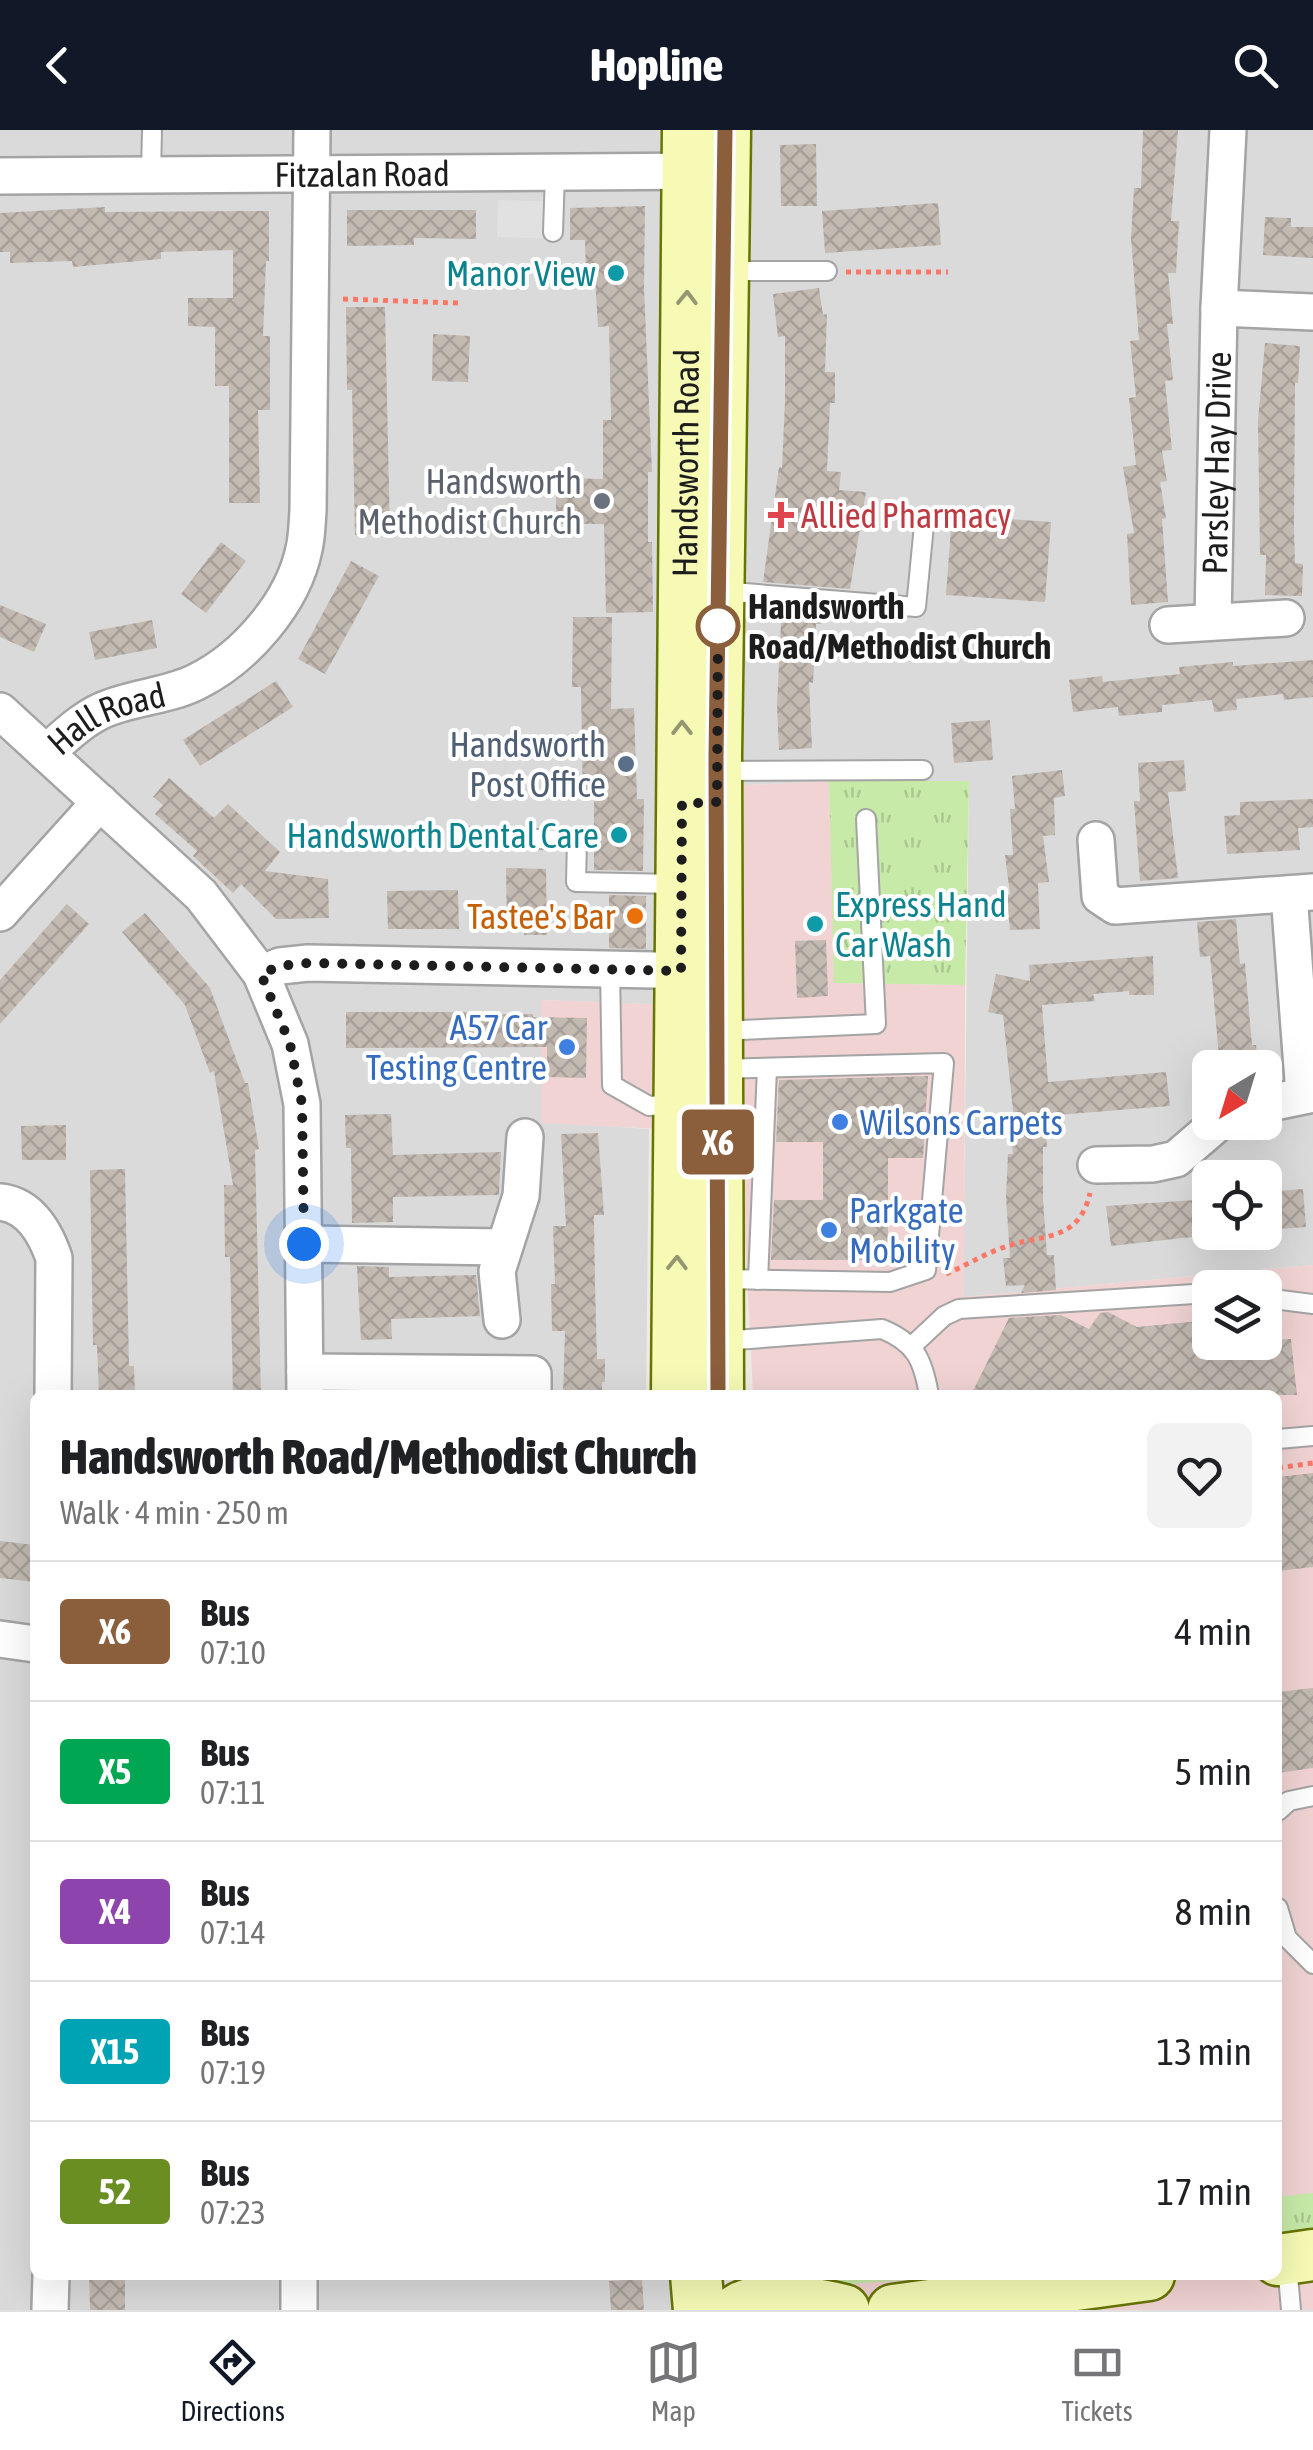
<!DOCTYPE html>
<html lang="en">
<head>
<meta charset="utf-8">
<style>
	body { margin:0; font-family:"Asap Condensed",sans-serif; background:#f2f2f2; color:#202124; height:100vh; display:flex; flex-direction:column; font-size:38px; white-space:nowrap }
	* { box-sizing:border-box; margin:0 }
	p { font-size:32px; color:#757577 }
	.icon { flex:none; width:55px; height:55px; fill:none; stroke:currentColor; stroke-width:2; stroke-linecap:round; stroke-linejoin:round }
	.map { position:relative; flex:1; overflow:hidden }
	.sheet { position:absolute; left:30px; top:1260px; width:1252px; height:890px; display:flex; flex-direction:column; background:#fff; border-radius:15px; box-shadow:0 10px 40px #0002 }
	.sheet>* { flex:none }
	.badge { padding:0 20px; border-radius:8px; font-size:35px; line-height:65px }
	.needle { width:65px; rotate:218deg }
	.controls { position:absolute; left:1192px; top:920px; display:grid; gap:20px }
	.controls a { display:grid; place-items:center; width:90px; height:90px; border-radius:15px; background:#fff; box-shadow:0 10px 40px #0002; font-size:50px }
	.you { position:absolute; width:50px; height:50px; margin:-25px; border:8px solid #fff; border-radius:50%; background:#1a73e8; box-shadow:0 0 0 15px #1a73e833 }
	.map>.badge { position:absolute; translate:-50% -50%; box-shadow:0 0 0 5px #fff }
	.round { display:grid; place-items:center; flex:none; width:105px; height:105px; border-radius:15px; background:#f2f2f2 }
	.head { display:flex; align-items:center; justify-content:space-between; height:170px; padding:0 30px }
	h1 { font-size:48px; font-weight:800; line-height:75px }
	ul { padding:0; list-style:none }
	li { display:flex; align-items:center; gap:30px; height:140px; padding:0 30px; border-top:2px solid #e0e0e0 }
	li div { flex:1 }
	li b { display:block; font-size:38px }
	li em { font-style:normal }
	li .badge { min-width:110px; font-weight:700; text-align:center }
	header { display:flex; justify-content:space-between; align-items:center; height:130px; padding:0 30px; background:#111827; color:#fff; font-size:45px; font-weight:800 }
	.tabs { display:flex; justify-content:space-around; align-items:center; height:140px; border-top:2px solid #e0e0e0; background:#fff; font-size:28px; color:#757577 }
	.tabs a { display:grid; justify-items:center; gap:5px }
	.tabs .current { color:#111827 }
	.map>svg:first-child { display:block }
</style>
</head>
<body>
<header><svg class="icon" aria-label="back" viewBox="0 0 24 24"><path d="M15 5l-7 7 7 7"/></svg>Hopline<svg class="icon" aria-label="search" viewBox="0 0 24 24"><circle cx="10" cy="10" r="6"/><path d="M15 15l6 6"/></svg></header>
<div class="map">
<svg width="1313" height="2180" viewBox="0 0 1313 2180">
	<defs>
		<pattern id="grass-tufts" width="24" height="20" patternUnits="userSpaceOnUse" patternTransform="scale(2.5)"><rect width="24" height="20" fill="#c7eaa8"/><path d="M3 7l-1-3M5 7V3M7 7l1-3M15 17l-1-3M17 17v-4M19 17l1-3" fill="none" stroke="#aac890"/></pattern>
		<pattern id="building-cross-hatch" width="8" height="8" patternUnits="userSpaceOnUse" patternTransform="scale(2.5)"><rect width="8" height="8" fill="#c3bab2"/><path d="M0 0l8 8M0 8l8-8" fill="none" stroke="#a79f99"/></pattern>
	</defs>
	<rect width="100%" height="100%" fill="#efebe3"/>
	<path fill="#dbdada" fill-rule="evenodd" d="M0 0H1313V1135L963 1167 969 652 829 651 731 656 736 877 541 870V992L649 999 646 1265H35V2145H686L687 2180H0ZM1210 938H1265V992H1210ZM1210 1048H1265V1102H1210Z"/>
	<path fill="#f0d3d2" fill-rule="evenodd" d="M829 651 835 853 965 855 964 1167 1313 1135V2180H758V2145H1278V1265H753L740 1003 541 993V870L736 877 730 656ZM1210 1158H1265V1212H1210Z"/>
	<g fill="url(#grass-tufts)">
		<polygon points="829,651 969,651 965,855 834,853"/>
		<polygon points="1313,2063 1313,2109 1278,2114 1278,2067"/>
		<polygon points="823,2145 977,2145 848,2154"/>
	</g>
	<polygon fill="#e1e1e1" points="498,70 561,72 561,109 497,107"/>
	<g fill="url(#building-cross-hatch)">
		<polygon points="1143,0 1178,0 1171,91 1179,91 1176,143 1168,143 1173,194 1167,194 1173,250 1165,251 1172,320 1162,321 1167,351 1160,352 1166,388 1162,389 1168,472 1131,475 1127,404 1134,403 1123,337 1136,335 1129,268 1136,267 1130,211 1139,210 1131,108 1134,58 1141,58"/>
		<polygon points="816,14 817,76 781,76 780,15"/>
		<polygon points="938,73 941,115 825,123 822,81"/>
		<polygon points="645,76 644,158 652,342 648,342 648,412 652,412 653,482 606,483 604,394 556,394 556,348 603,349 603,290 611,290 609,196 598,197 595,148 586,149 585,110 570,110 570,78"/>
		<polygon points="105,77 105,82 269,81 269,131 266,131 263,206 270,206 270,280 258,280 260,373 229,373 229,256 215,256 215,197 188,196 188,168 233,168 233,120 161,122 161,129 73,137 72,131 10,133 10,122 0,122 0,83"/>
		<polygon points="347,80 476,80 476,109 414,108 414,115 347,116"/>
		<polygon points="1265,87 1291,88 1291,97 1313,97 1313,128 1263,125"/>
		<polygon points="819,158 823,185 827,184 825,242 835,242 835,273 830,273 827,341 841,342 839,360 866,362 850,459 763,452 779,337 782,338 785,271 785,206 778,207 773,164"/>
		<polygon points="346,177 385,177 390,404 355,405 352,260 347,260"/>
		<polygon points="433,204 470,206 468,252 432,251"/>
		<polygon points="1265,213 1300,216 1298,253 1295,253 1294,399 1295,433 1303,434 1302,466 1265,465 1266,425 1260,425 1258,290"/>
		<polygon points="952,385 1051,392 1045,472 946,465"/>
		<polygon points="221,412 246,431 206,483 181,464"/>
		<polygon points="351,431 379,446 325,544 298,529"/>
		<polygon points="0,475 46,494 34,522 0,507"/>
		<polygon points="772,478 823,482 821,494 816,494 813,553 809,552 812,618 779,620 777,575 781,491 771,490"/>
		<polygon points="573,487 612,487 611,579 634,578 637,669 644,669 643,741 594,740 594,669 583,669 581,557 572,557"/>
		<polygon points="152,490 157,518 95,530 89,502"/>
		<polygon points="1313,530 1313,567 1284,570 1283,564 1236,569 1237,580 1214,582 1212,570 1162,575 1162,582 1119,586 1118,577 1073,582 1069,550 1102,546 1103,552 1180,544 1179,537 1233,532 1233,536"/>
		<polygon points="276,551 293,577 200,636 183,610"/>
		<polygon points="990,590 993,630 954,633 951,593"/>
		<polygon points="1184,630 1186,661 1168,662 1178,748 1140,751 1134,671 1140,671 1138,633"/>
		<polygon points="1062,640 1065,666 1054,668 1055,705 1043,706 1049,752 1038,753 1040,799 1010,800 1007,765 1010,764 1005,725 1013,725 1010,679 1015,679 1012,646"/>
		<polygon points="169,648 214,688 228,674 280,722 265,741 328,749 329,788 276,789 241,754 233,763 193,726 197,721 155,684 163,675 153,667"/>
		<polygon points="1313,669 1313,697 1298,698 1300,720 1227,724 1224,686 1240,685 1240,672"/>
		<polygon points="506,738 546,739 547,805 524,805 524,797 507,797"/>
		<polygon points="458,760 459,799 388,799 387,761"/>
		<polygon points="609,765 646,766 646,819 609,818"/>
		<polygon points="67,774 89,794 0,894 0,850"/>
		<polygon points="145,783 210,858 245,953 248,953 259,1019 255,1020 261,1265 233,1265 230,1127 225,1127 224,1055 233,1055 214,941 210,943 185,875 122,802"/>
		<polygon points="1236,789 1240,834 1245,833 1252,915 1256,915 1258,938 1220,938 1210,826 1200,827 1197,792"/>
		<polygon points="826,810 828,866 797,868 795,811"/>
		<polygon points="1153,826 1154,865 1129,865 1129,861 1093,864 1095,871 1042,875 1048,952 1166,942 1170,976 1044,986 1047,1017 1043,1017 1043,1069 1047,1125 1054,1125 1056,1160 1021,1163 1025,1155 1006,1156 1003,1128 1010,1128 1006,1067 1008,1024 1013,1024 1009,990 1014,990 1003,885 988,882 996,844 1030,851 1029,835"/>
		<polygon points="346,882 470,882 470,885 533,884 533,887 587,888 586,948 547,947 547,917 346,918"/>
		<polygon points="928,946 923,1028 888,1028 888,1130 771,1130 774,1070 823,1070 823,1012 776,1012 779,950"/>
		<polygon points="391,984 393,1025 501,1022 499,1065 393,1067 393,1092 352,1093 351,1018 346,1018 345,985"/>
		<polygon points="66,995 66,1030 22,1030 21,996"/>
		<polygon points="598,1003 604,1085 594,1085 595,1153 597,1229 605,1229 605,1252 602,1252 602,1265 563,1265 565,1201 552,1201 551,1154 555,1154 553,1096 566,1096 561,1004"/>
		<polygon points="125,1039 129,1236 134,1236 135,1265 99,1265 97,1215 93,1215 90,1040"/>
		<polygon points="1303,1059 1306,1097 1265,1100 1265,1062"/>
		<polygon points="1210,1069 1210,1105 1111,1116 1106,1076"/>
		<polygon points="357,1136 389,1137 389,1147 476,1145 480,1186 391,1189 392,1209 361,1210"/>
		<polygon points="1108,1182 1137,1197 1210,1190 1210,1212 1291,1209 1297,1265 971,1265 1009,1188 1061,1185 1089,1199 1100,1183"/>
		<polygon points="1313,1343 1313,1437 1278,1441 1278,1347"/>
		<polygon points="0,1411 35,1415 35,1452 0,1448"/>
		<polygon points="1313,1558 1313,1638 1278,1643 1278,1562"/>
		<polygon points="89,2145 125,2145 125,2180 90,2180"/>
		<polygon points="642,2149 644,2180 611,2180 609,2151"/>
	</g>
	<g fill="none" stroke-linecap="round" stroke-linejoin="round">
		<defs>
			<g id="lane">
				<polyline points="151,44 152,0"/>
				<polyline points="553,102 555,43"/>
				<polyline points="728,141 827,141"/>
				<polyline points="720,461 916,477 924,395"/>
				<polyline points="718,641 923,640"/>
				<polyline points="465,707 577,710 576,752 676,754"/>
				<polyline points="610,840 612,955 649,976 679,974"/>
				<polyline points="718,901 876,894 866,689"/>
				<polyline points="718,939 944,933 926,1140 890,1152 722,1149"/>
				<polyline points="758,1150 767,938"/>
				<polyline points="1265,1168 1313,1174"/>
				<path d="M722 1211 882 1199C916 1213 923 1230 929 1265"/>
				<polyline points="912,1216 944,1186 959,1179 1210,1163"/>
				<polyline points="1278,1309 1313,1306"/>
				<polyline points="1278,1681 1289,1671 1313,1666"/>
				<polyline points="1278,1778 1287,1808 1313,1834"/>
				<polyline points="1287,2134 1291,2180"/>
			</g>
			<g id="street">
				<path id="s1" d="M0 46 708 41"/>
				<polyline points="1219,178 1313,182"/>
				<path id="s2" d="M1213 491 1219 178 1228 0"/>
				<polyline points="1168,495 1286,488"/>
				<polyline points="0,581 201,765 261,844 290,914 302,974 305,1265"/>
				<path id="s3" d="M46 623C63 608 80 591 101 581 131 567 166 567 196 552 245 528 293 473 304 419 307 407 307 393 308 381L312 0"/>
				<polyline points="1096,710 1100,766 1115,776 1313,762"/>
				<polyline points="1289,764 1304,964"/>
				<polyline points="0,783 100,672"/>
				<polyline points="261,844 280,836 308,833 702,841"/>
				<polyline points="1265,974 1313,964"/>
				<polyline points="1096,1035 1153,1034 1176,1029 1219,992"/>
				<path d="M0 1072C30 1075 45 1102 54 1128L53 1265"/>
				<polyline points="305,1114 503,1117"/>
				<polyline points="502,1190 497,1141 521,1066 525,1007"/>
				<polyline points="305,1242 533,1244 533,1265"/>
				<polyline points="0,1509 35,1514"/>
				<polyline points="50,2180 51,2145"/>
				<polyline points="299,2180 299,2145"/>
			</g>
			<g id="secondary">
				<path id="s4" d="M677 1265 688 0"/>
				<polyline points="718,1265 716,626 725,0"/>
				<polyline points="1278,2130 1313,2125"/>
				<polyline points="696,2145 699,2180"/>
				<path d="M737 2180C759 2163 818 2174 844 2180"/>
				<polyline points="893,2180 1149,2145"/>
			</g>
		</defs>
		<use href="#lane" stroke="#a4a4a4" stroke-width="22"/>
		<use href="#street" stroke="#a4a4a4" stroke-width="40"/>
		<use href="#secondary" stroke="#677503" stroke-width="55"/>
		<g stroke="#fb7867" stroke-width="5" stroke-dasharray="5 5" stroke-linecap="butt">
			<polyline points="846,142 948,142"/>
			<polyline points="343,169 458,173"/>
			<path d="M946 1144C967 1135 989 1121 1011 1115 1047 1104 1079 1110 1090 1063"/>
			<polyline points="1278,1338 1313,1333"/>
		</g>
		<use href="#lane" stroke="#fff" stroke-width="18"/>
		<use href="#street" stroke="#fff" stroke-width="35"/>
		<use href="#secondary" stroke="#f6fab5" stroke-width="50"/>
	</g>
	<defs><path id="oneway-chevron" d="M-2-3.5L2.5 0L-2 3.5" fill="none" stroke-width="1.6" stroke-linecap="round" stroke-linejoin="round" transform="scale(2.5)"/></defs>
	<g stroke="#949771">
		<use href="#oneway-chevron" transform="translate(687 168) rotate(-89)"/>
		<use href="#oneway-chevron" transform="translate(682 598) rotate(-90)"/>
		<use href="#oneway-chevron" transform="translate(677 1133) rotate(-89)"/>
	</g>
	<g fill="none" stroke-linecap="round" stroke-linejoin="round">
		<defs>
			<polyline id="line" points="718,1265 716,626 725,0"/>
		</defs>
		<use href="#line" stroke="#fff" stroke-width="22"/>
		<use href="#line" stroke="#8b5e3c" stroke-width="15"/>
		<polyline stroke="#1d1d1d" stroke-width="10" stroke-dasharray="0 18" points="304,1114 302,974 290,914 261,844 280,836 308,833 681,841 682,674 717,672 718,491 718,496"/>
	</g>
	<g fill="#0f9aa8" stroke="#fff" stroke-width="4">
		<circle cx="616" cy="143" r="10"/>
		<circle cx="619" cy="705" r="10"/>
		<circle cx="815" cy="794" r="10"/>
	</g>
	<circle fill="#6b7280" stroke="#fff" stroke-width="4" cx="602" cy="371" r="10"/>
	<path fill="#e0444e" stroke="#fff" stroke-width="4" d="M776 370h10v10h10v10h-10v10h-10v-10h-10v-10h10z"/>
	<circle fill="#fff" stroke="#8b5e3c" stroke-width="5" cx="718" cy="496" r="20"/>
	<circle fill="#5c6f8a" stroke="#fff" stroke-width="4" cx="626" cy="634" r="10"/>
	<circle fill="#e8710a" stroke="#fff" stroke-width="4" cx="635" cy="786" r="10"/>
	<g fill="#3f7fe0" stroke="#fff" stroke-width="4">
		<circle cx="567" cy="917" r="10"/>
		<circle cx="840" cy="992" r="10"/>
		<circle cx="829" cy="1100" r="10"/>
	</g>
	<g text-anchor="middle" dominant-baseline="central" stroke-width="8" stroke-linejoin="round" paint-order="stroke">
		<g font-size="35" fill="#1d1d1d" stroke="#fff">
			<text stroke="none"><textPath href="#s1" startOffset="362">Fitzalan Road</textPath></text>
			<text stroke="none"><textPath href="#s4" startOffset="932">Handsworth Road</textPath></text>
			<text stroke="none"><textPath href="#s2" startOffset="158">Parsley Hay Drive</textPath></text>
			<text stroke="none"><textPath href="#s3" startOffset="72">Hall Road</textPath></text>
		</g>
		<g font-size="35" fill="#0d838f" stroke="#fff" text-anchor="end">
			<text x="596" y="143">Manor View</text>
			<text x="599" y="705">Handsworth Dental Care</text>
			<text x="835" y="774" text-anchor="start">Express Hand<tspan x="835" dy="40">Car Wash</tspan></text>
		</g>
		<g font-size="35" fill="#5b616d" stroke="#fff" text-anchor="end">
			<text x="582" y="351">Handsworth<tspan x="582" dy="40">Methodist Church</tspan></text>
		</g>
		<g font-size="35" fill="#be3a42" stroke="#fff" text-anchor="start">
			<text x="801" y="385">Allied Pharmacy</text>
		</g>
		<g font-size="35" font-weight="bold" fill="#1d1d1d" stroke="#fff" text-anchor="start">
			<text x="748" y="476">Handsworth<tspan x="748" dy="40">Road/Methodist Church</tspan></text>
		</g>
		<g font-size="35" fill="#4e5e75" stroke="#fff" text-anchor="end">
			<text x="606" y="614">Handsworth<tspan x="606" dy="40">Post Office</tspan></text>
		</g>
		<g font-size="35" fill="#c56008" stroke="#fff" text-anchor="end">
			<text x="615" y="786">Tastee's Bar</text>
		</g>
		<g font-size="35" fill="#366cbe" stroke="#fff" text-anchor="start">
			<text x="547" y="897" text-anchor="end">A57 Car<tspan x="547" dy="40">Testing Centre</tspan></text>
			<text x="860" y="992">Wilsons Carpets</text>
			<text x="849" y="1080">Parkgate<tspan x="849" dy="40">Mobility</tspan></text>
		</g>
	</g>
</svg>
<div class="controls">
<a><svg class="needle" viewBox="-14 -14 28 28"><path d="M0-13l5 13h-10z" fill="#e53935"/><path d="M0 13l5-13h-10z" fill="#757577"/></svg></a>
<a><svg class="icon" aria-label="locate" viewBox="0 0 24 24"><circle cx="12" cy="12" r="6"/><path d="M12 2v4M12 18v4M2 12h4M18 12h4"/></svg></a>
<a><svg class="icon" aria-label="layers" viewBox="0 0 24 24"><path d="M12 4l9 5-9 5-9-5zM3 14l9 5 9-5"/></svg></a>
</div>
<div class="you" style="left:304px;top:1114px"></div>
<b class="badge" style="left:718px;top:1012px;background:#8b5e3c;color:#fff">X6</b>
<section class="sheet">
<div class="head"><div><h1>Handsworth Road/Methodist Church</h1><p>Walk · 4 min · 250 m</p></div><a class="round"><svg class="icon" aria-label="heart" viewBox="0 0 24 24"><path d="M12 20l-8-8c-3-5 5-10 8-4 3-6 11-1 8 4z"/></svg></a></div>
<ul>
<li><span class="badge" style="background:#8b5e3c;color:#fff">X6</span><div><b>Bus</b><p>07:10</p></div><em>4 min</em></li>
<li><span class="badge" style="background:#00a651;color:#fff">X5</span><div><b>Bus</b><p>07:11</p></div><em>5 min</em></li>
<li><span class="badge" style="background:#8e44ad;color:#fff">X4</span><div><b>Bus</b><p>07:14</p></div><em>8 min</em></li>
<li><span class="badge" style="background:#00a3b4;color:#fff">X15</span><div><b>Bus</b><p>07:19</p></div><em>13 min</em></li>
<li><span class="badge" style="background:#6b8e23;color:#fff">52</span><div><b>Bus</b><p>07:23</p></div><em>17 min</em></li>
</ul>
</section>
</div>
<nav class="tabs">
<a class="current"><svg class="icon" aria-label="directions" viewBox="0 0 24 24"><path d="M12 3l9 9-9 9-9-9zM9 14v-3h6M13 9l2 2-2 2"/></svg>Directions</a>
<a><svg class="icon" aria-label="map" viewBox="0 0 24 24"><path d="M3 6l6-2 6 2 6-2v14l-6 2-6-2-6 2zM9 4v14M15 6v14"/></svg>Map</a>
<a><svg class="icon" aria-label="tickets" viewBox="0 0 24 24"><path d="M3 7h18v10H3zM15 7v10"/></svg>Tickets</a>
</nav>
</body>
</html>
